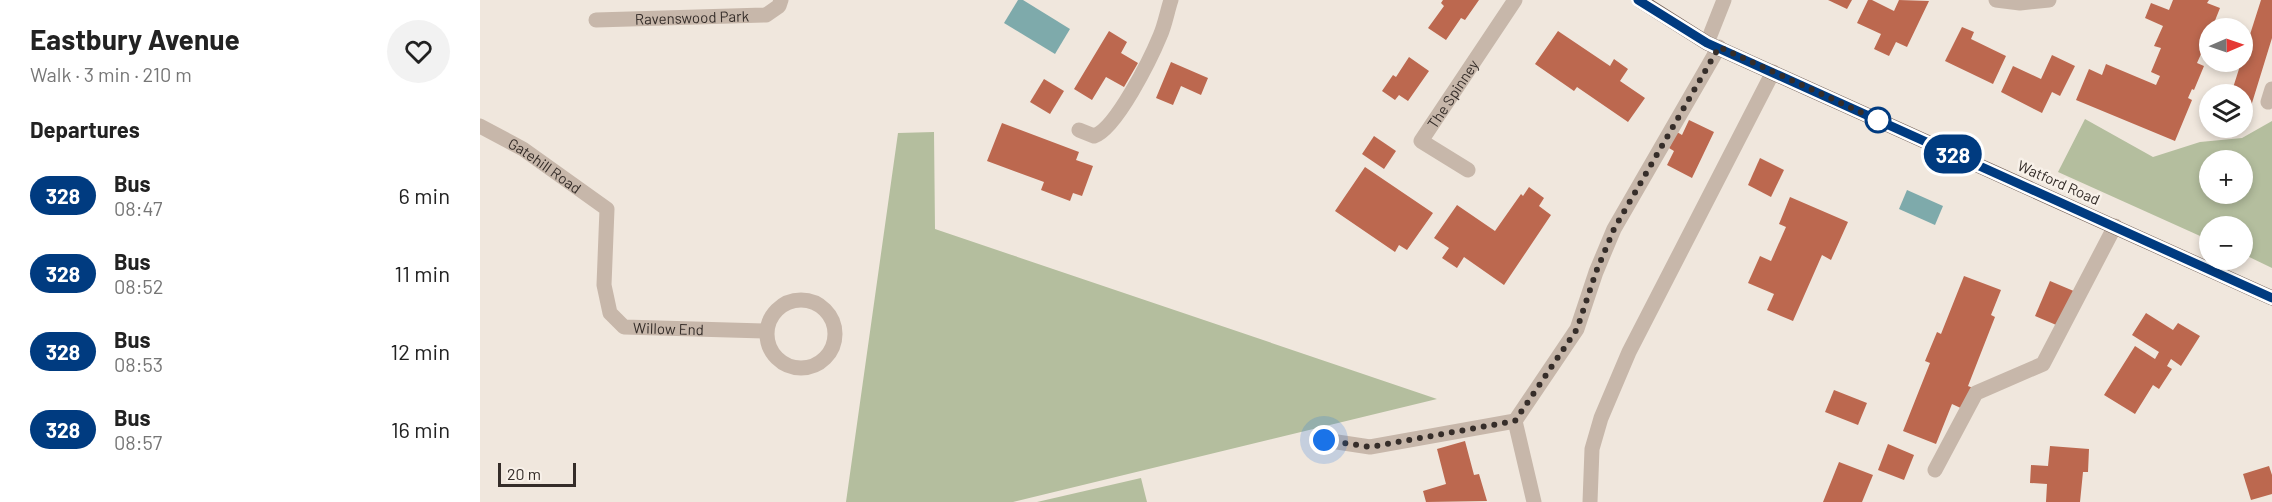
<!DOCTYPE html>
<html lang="en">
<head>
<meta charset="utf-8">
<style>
	body { margin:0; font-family:Barlow,sans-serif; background:#f2f2f2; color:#222; height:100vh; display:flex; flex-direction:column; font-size:22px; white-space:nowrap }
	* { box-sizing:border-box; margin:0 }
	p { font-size:20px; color:#767676 }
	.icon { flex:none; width:33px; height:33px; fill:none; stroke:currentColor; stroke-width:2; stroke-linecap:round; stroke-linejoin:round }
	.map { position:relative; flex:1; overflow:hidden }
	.panel { display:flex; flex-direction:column; background:#fff; width:480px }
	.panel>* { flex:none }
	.badge { padding:0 12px; border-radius:20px; font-size:21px; line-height:39px }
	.needle { width:39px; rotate:88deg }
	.tools { position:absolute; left:1719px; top:18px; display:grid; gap:12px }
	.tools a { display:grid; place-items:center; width:54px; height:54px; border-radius:50%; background:#fff; box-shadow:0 3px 9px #0003; font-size:30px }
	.scale { position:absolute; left:18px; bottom:15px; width:78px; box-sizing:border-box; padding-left:6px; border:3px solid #352d29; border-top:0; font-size:16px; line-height:21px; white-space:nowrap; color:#352d29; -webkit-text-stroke:4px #f8f1e9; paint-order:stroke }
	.you { position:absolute; width:30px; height:30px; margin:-15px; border:4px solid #fff; border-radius:50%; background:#1a73e8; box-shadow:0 0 0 9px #1a73e833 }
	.map>.badge { position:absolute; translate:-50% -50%; box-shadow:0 0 0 3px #fff }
	h2 { padding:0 30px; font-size:22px; line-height:54px }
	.round { display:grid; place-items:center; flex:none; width:63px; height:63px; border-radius:32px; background:#f2f2f2 }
	.overview { display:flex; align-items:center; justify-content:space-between; height:102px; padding:0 30px }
	h1 { font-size:28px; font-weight:700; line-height:45px }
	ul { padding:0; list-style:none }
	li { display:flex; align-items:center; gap:18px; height:78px; padding:0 30px }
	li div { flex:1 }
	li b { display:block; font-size:22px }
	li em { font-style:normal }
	li .badge { min-width:66px; font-weight:700; text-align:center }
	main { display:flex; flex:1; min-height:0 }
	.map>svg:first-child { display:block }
</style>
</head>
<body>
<main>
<section class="panel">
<div class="overview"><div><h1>Eastbury Avenue</h1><p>Walk · 3 min · 210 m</p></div><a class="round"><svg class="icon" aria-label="heart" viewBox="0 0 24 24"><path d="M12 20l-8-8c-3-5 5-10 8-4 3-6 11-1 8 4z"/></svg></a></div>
<h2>Departures</h2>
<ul>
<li><span class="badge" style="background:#003b80;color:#fff">328</span><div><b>Bus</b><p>08:47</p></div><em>6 min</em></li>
<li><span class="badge" style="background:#003b80;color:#fff">328</span><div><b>Bus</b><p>08:52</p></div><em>11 min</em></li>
<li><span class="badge" style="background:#003b80;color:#fff">328</span><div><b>Bus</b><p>08:53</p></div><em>12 min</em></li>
<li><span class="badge" style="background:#003b80;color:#fff">328</span><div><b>Bus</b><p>08:57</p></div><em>16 min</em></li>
</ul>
</section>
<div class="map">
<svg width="1792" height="502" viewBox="0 0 1792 502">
	<rect width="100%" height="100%" fill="#f0e7dd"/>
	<g fill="#b4be9e" fill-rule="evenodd">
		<path d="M1605 119 1673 157 1720 142 1762 138 1792 121V268L1763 254 1762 226H1730L1729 240 1578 172ZM1730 160H1762V194H1730Z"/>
		<polygon points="454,132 455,229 957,399 533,502 366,502 418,133"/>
		<polygon points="661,478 667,502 557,502"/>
	</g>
	<g fill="#7eaaab">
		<polygon points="538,0 543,0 590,29 575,54 524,23"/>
		<polygon points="1427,190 1463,206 1455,225 1419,209"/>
	</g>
	<g fill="#bc684f">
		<polygon points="963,0 999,0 985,20 981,18 966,40 948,28 964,6 961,3"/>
		<polygon points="1348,0 1372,0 1367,9"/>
		<polygon points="1388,0 1392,0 1414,11 1419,0 1449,1 1427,47 1416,42 1409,56 1394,49 1401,34 1377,23"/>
		<polygon points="1693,0 1729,0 1727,3 1740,8 1732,28 1730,28 1730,34 1717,63 1724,66 1714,90 1712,89 1708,98 1712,100 1695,141 1596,100 1609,69 1622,75 1626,64 1676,85 1680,76 1671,72 1681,48 1674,46 1683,26 1665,18 1671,3 1689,10"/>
		<polygon points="1781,0 1792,0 1792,38 1768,116 1762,114 1762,94 1751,94"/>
		<polygon points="1482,27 1494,32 1491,39 1526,56 1513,84 1465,61"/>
		<polygon points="629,31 647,42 641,53 658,63 644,87 626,77 612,100 594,89"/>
		<polygon points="1078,31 1130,66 1134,59 1148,69 1140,81 1165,98 1148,122 1097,87 1094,91 1055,64"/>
		<polygon points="1572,55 1595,66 1580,96 1572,92 1562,113 1521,92 1533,66 1561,79"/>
		<polygon points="929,57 949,71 928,101 919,95 915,100 902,91 913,75 916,77"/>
		<polygon points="691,62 728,78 721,95 701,86 693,105 676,98"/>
		<polygon points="564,79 584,91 570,114 550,102"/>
		<polygon points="1209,120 1234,132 1212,178 1187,165 1194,151 1189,148 1197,132 1202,135"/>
		<polygon points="522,123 599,152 596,160 613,166 602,196 593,193 590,201 561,190 564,182 507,161"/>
		<polygon points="894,136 916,151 904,169 882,154"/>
		<polygon points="1280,158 1304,170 1291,197 1268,185"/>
		<polygon points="885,167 953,213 927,250 919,245 915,252 855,211"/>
		<polygon points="1049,187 1064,198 1059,206 1071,215 1024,285 984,257 977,268 962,258 969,248 954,238 977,205 1015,231 1041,194 1043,196"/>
		<polygon points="1310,197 1368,222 1351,260 1342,255 1313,321 1287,310 1294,294 1268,283 1280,256 1291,261 1306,227 1299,224"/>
		<polygon points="1484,276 1521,290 1511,315 1515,317 1488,386 1493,388 1485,410 1472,404 1456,444 1423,431 1450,363 1445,361 1457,332 1461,334"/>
		<polygon points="1570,281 1596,292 1581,327 1555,316"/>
		<polygon points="1666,313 1693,330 1698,323 1720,336 1701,366 1691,359 1687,366 1692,369 1679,389 1673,385 1655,414 1624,395 1655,346 1675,359 1679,352 1652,335"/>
		<polygon points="1354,390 1387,403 1378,425 1345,412"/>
		<polygon points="985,441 994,475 999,474 1007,501 946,502 943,491 966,484 957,449"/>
		<polygon points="1408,444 1434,455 1424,480 1398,470"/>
		<polygon points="1570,446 1609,449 1608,472 1603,472 1600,502 1566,502 1567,484 1550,483 1551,465 1568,466"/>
		<polygon points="1359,462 1393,475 1382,502 1343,502"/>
		<polygon points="1789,466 1792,475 1792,494 1771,500 1763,474"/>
	</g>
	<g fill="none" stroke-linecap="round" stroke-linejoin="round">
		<g stroke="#c7b7aa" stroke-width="15">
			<polyline points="1516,0 1540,3 1569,0"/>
			<path id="s1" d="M116 20 286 15 299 6 301 0"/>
			<polyline points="1227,43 1244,0"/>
			<polyline points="1788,102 1792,89"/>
			<path id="s2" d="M0 126 43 149 127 209 124 285 130 313 144 327 286 331"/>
			<path d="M599 130 614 136C636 129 671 58 680 36 685 25 687 12 691 0"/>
			<path id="s3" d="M988 170 941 141 1035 0"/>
			<circle cx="321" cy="334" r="34"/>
			<polyline points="844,440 890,447 1035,421"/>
			<polyline points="1455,470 1496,393 1563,364 1635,226"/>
			<polyline points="1054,502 1035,421 1097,329 1116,272 1134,229 1239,47"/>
			<polyline points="1110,502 1112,449 1121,418 1149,352 1293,72"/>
		</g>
		<polyline stroke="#76645b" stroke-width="15" points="1159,0 1227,43 1792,298"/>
	</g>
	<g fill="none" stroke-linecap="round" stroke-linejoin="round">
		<defs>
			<polyline id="line" points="1158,0 1227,43 1792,298"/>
		</defs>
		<use href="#line" stroke="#fff" stroke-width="14"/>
		<use href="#line" stroke="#003b80" stroke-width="9"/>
		<polyline stroke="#352d29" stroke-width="6" stroke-dasharray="0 10.8" points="844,440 890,447 1035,421 1097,329 1116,272 1134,229 1239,47 1400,121 1398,120"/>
	</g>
	<circle fill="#fff" stroke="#003b80" stroke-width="3" cx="1398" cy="120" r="12"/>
	<g text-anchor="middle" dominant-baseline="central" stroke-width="5" stroke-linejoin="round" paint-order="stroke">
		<g font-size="15" fill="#352d29" stroke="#f8f1e9">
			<text stroke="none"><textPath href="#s1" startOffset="96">Ravenswood Park</textPath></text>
			<text stroke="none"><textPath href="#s3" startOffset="112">The Spinney</textPath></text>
			<text stroke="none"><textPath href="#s2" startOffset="76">Gatehill Road</textPath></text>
			<text transform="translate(1579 182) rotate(24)">Watford Road</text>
			<text stroke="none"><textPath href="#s2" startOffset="321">Willow End</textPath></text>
		</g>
	</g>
</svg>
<div class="tools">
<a><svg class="needle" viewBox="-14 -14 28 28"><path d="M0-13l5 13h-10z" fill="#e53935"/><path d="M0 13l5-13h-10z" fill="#767676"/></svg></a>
<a><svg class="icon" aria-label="layers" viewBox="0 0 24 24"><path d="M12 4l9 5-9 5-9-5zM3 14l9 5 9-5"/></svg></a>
<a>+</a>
<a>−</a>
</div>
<div class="scale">20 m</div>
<div class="you" style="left:844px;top:440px"></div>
<b class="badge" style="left:1473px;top:154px;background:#003b80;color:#fff">328</b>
</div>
</main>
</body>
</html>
